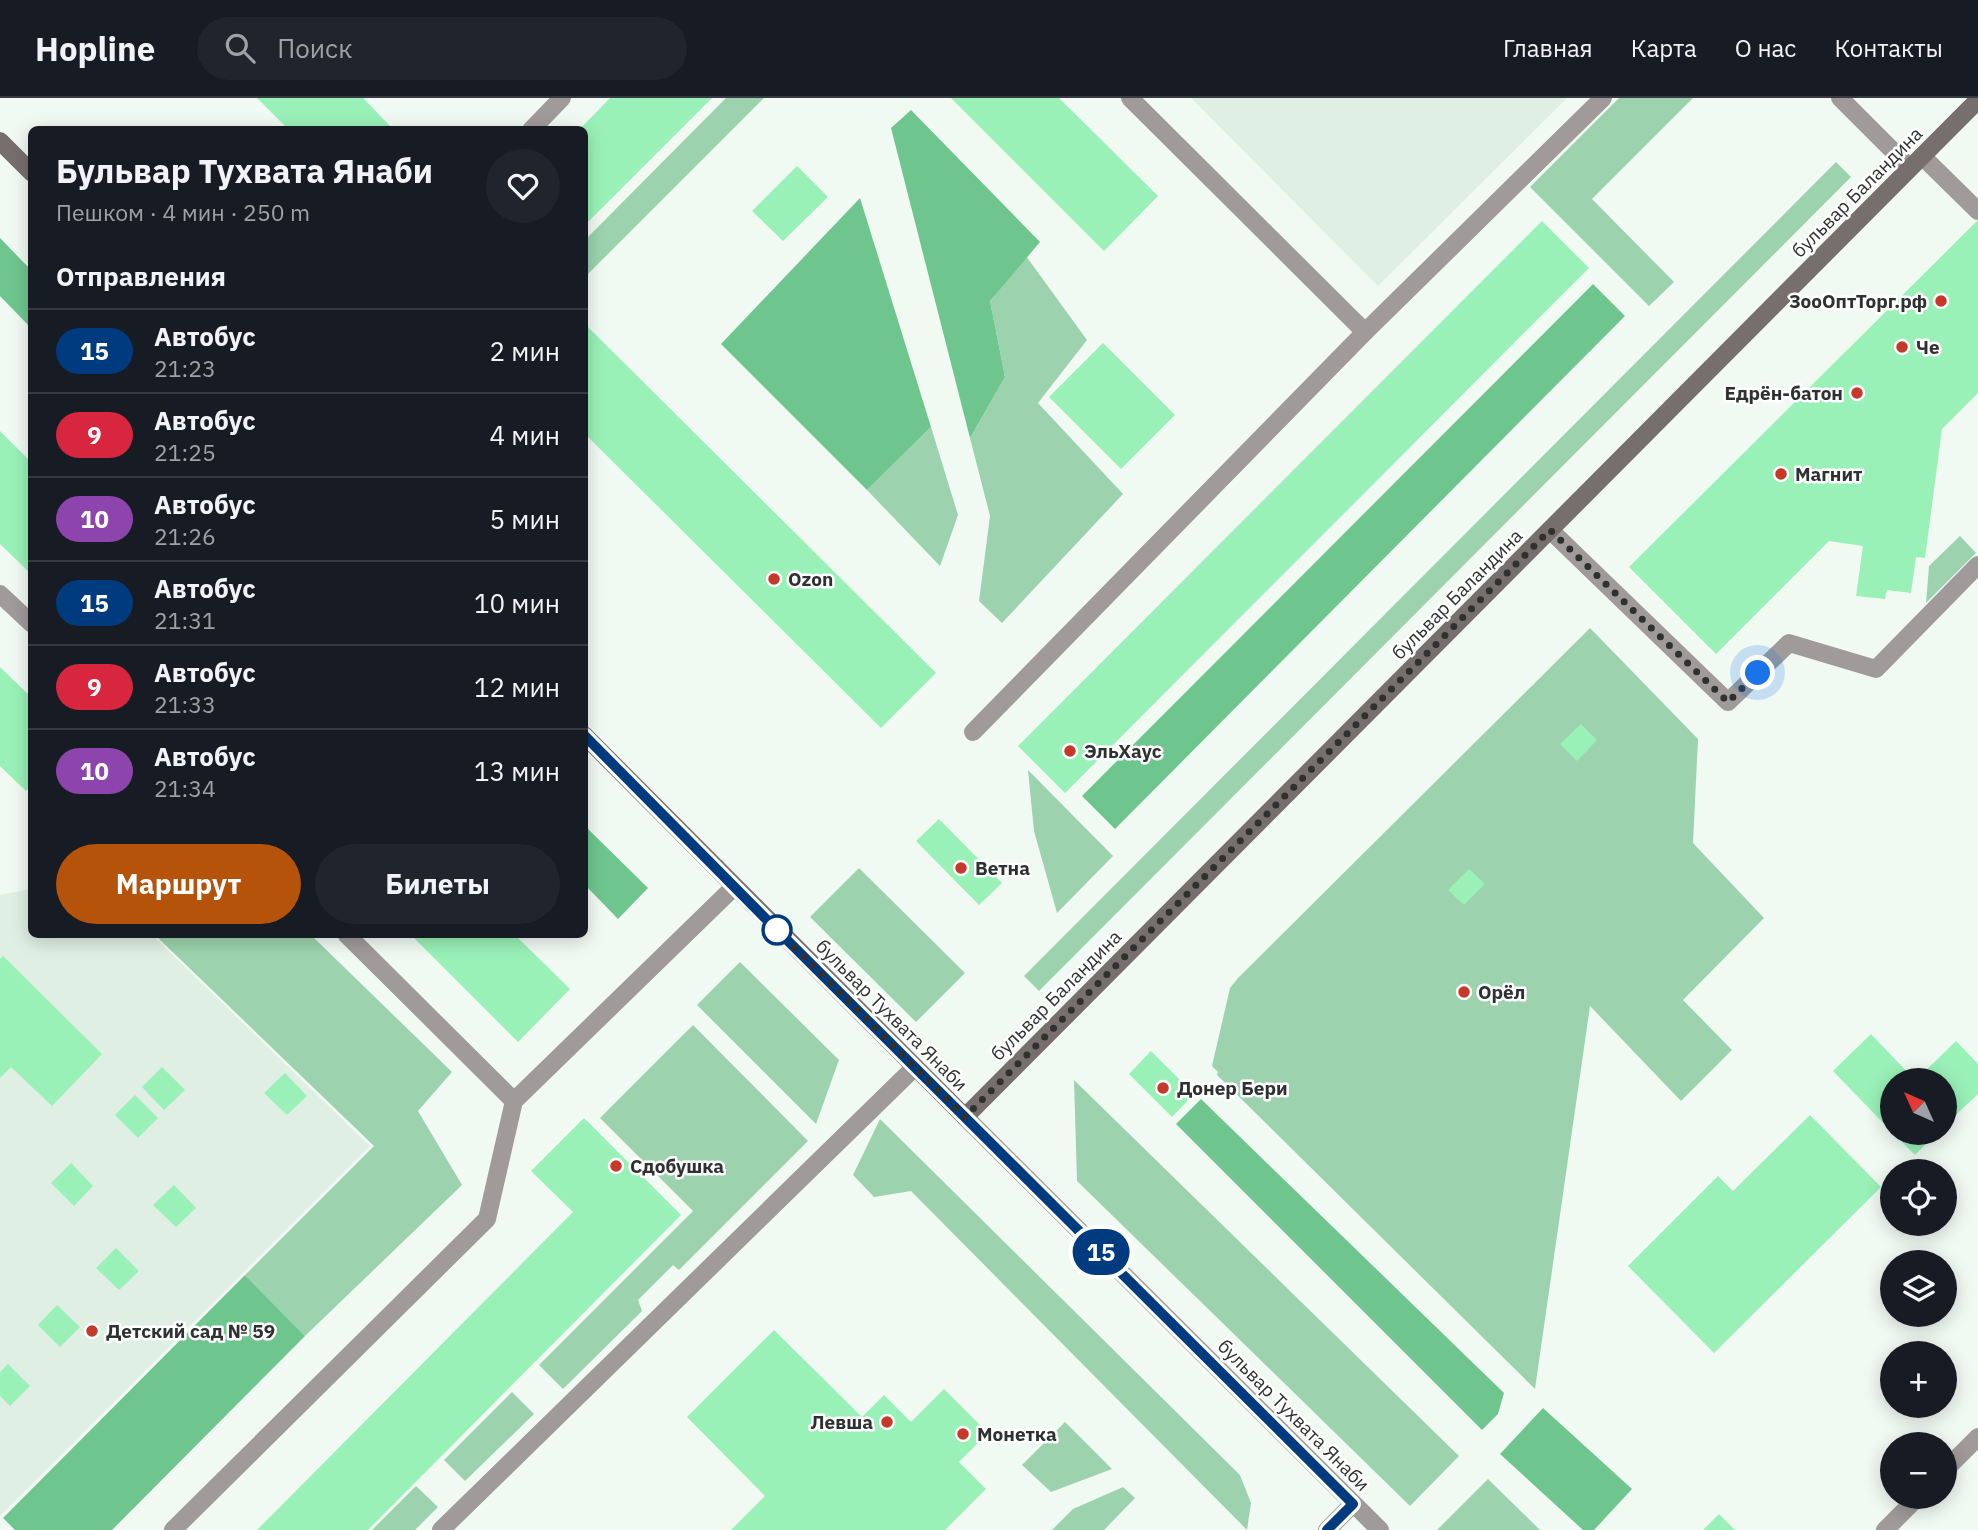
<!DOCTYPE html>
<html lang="ru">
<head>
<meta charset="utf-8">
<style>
	body { margin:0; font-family:"IBM Plex Sans",sans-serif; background:#20242c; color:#f1f3f6; height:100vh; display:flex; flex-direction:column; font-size:26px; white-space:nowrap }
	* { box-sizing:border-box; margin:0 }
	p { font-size:23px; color:#9ea1a6 }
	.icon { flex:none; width:38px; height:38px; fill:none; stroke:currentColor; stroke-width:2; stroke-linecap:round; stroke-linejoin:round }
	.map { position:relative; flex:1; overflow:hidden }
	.panel { position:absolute; left:28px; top:28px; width:560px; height:812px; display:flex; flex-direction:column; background:#171b24; border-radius:10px; box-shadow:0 4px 18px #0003 }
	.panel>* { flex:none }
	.badge { padding:0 14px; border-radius:23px; font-size:24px; line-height:46px }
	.needle { width:46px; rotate:315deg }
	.tools { position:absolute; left:1880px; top:970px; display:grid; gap:14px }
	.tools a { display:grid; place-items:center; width:77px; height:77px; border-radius:50%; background:#171b24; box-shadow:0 4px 18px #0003; font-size:35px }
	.you { position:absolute; width:35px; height:35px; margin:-18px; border:5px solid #fff; border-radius:50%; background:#1a73e8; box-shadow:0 0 0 10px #1a73e833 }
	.map>.badge { position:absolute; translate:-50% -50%; box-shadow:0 0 0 4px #fff }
	h2 { padding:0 28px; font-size:26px; line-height:63px }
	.round { display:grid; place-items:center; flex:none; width:74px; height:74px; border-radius:37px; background:#20242c }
	.headline { display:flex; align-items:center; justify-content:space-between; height:119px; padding:0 28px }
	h1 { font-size:33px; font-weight:700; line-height:52px }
	.action { display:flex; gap:14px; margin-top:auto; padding:14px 28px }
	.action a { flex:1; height:80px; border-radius:42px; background:#b45309; color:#fff; font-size:28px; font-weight:700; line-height:80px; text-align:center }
	.action a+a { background:#20242c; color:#f1f3f6 }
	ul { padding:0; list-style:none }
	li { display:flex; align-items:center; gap:21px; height:84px; padding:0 28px; border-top:2px solid #363941 }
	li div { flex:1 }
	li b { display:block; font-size:26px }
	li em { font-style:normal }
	li .badge { min-width:77px; font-weight:700; text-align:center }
	header { display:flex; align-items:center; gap:42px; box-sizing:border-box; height:98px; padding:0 35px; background:#171b24; border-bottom:2px solid #363941 }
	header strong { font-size:33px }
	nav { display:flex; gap:38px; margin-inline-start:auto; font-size:24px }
	.search { width:490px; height:63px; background:#20242c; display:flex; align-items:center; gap:18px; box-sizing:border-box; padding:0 24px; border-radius:38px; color:#9ea1a6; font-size:26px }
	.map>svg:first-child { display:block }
</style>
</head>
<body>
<header>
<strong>Hopline</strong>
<div class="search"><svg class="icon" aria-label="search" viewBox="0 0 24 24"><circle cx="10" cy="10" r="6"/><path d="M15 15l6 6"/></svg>Поиск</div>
<nav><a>Главная</a><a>Карта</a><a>О нас</a><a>Контакты</a></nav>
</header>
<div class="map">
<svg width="1978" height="1432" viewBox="0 0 1978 1432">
	<rect width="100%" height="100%" fill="#f0faf3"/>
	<g fill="#dfefe3">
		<polygon points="1191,0 1567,0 1378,188"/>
		<polygon points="31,791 32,836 152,837 370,1048 0,1418 0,797"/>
	</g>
	<g fill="#9cd3ae">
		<polygon points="726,0 764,0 585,179 585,142"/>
		<polygon points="1619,0 1693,0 1592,101 1674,184 1649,208 1530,89"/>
		<polygon points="1836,64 1851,79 1039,893 1024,878"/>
		<polygon points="1026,158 1087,242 1038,305 1123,396 1002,525 979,503 990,418 970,340 1005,279 990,203"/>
		<polygon points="931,329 958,417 940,468 867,392"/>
		<polygon points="1960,438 1976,455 1926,505 1929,468"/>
		<polygon points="1590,530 1698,641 1693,745 1764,820 1683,902 1732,952 1681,1003 1590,908 1535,1291 1217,977 1218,974 1212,968 1230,890 1238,880"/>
		<polygon points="1028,672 1113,758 1057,815 1034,733"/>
		<polygon points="859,770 965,875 916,924 810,819"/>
		<polygon points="155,837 311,837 452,974 418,1013 462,1087 305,1238 245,1177 374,1048"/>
		<polygon points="740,864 839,962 816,1026 697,907"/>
		<polygon points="693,927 808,1043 679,1172 673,1167 638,1202 642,1213 563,1291 539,1267 693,1113 600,1020"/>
		<polygon points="1074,982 1459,1358 1410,1408 1077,1083"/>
		<polygon points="880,1021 1240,1377 1251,1405 1247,1432 911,1093 874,1099 853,1077"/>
		<polygon points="512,1294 534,1316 465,1383 444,1362"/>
		<polygon points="1065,1324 1112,1371 1051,1394 1022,1367"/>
		<polygon points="1488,1381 1540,1432 1437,1432"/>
		<polygon points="416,1388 438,1409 415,1432 372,1432"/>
		<polygon points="1123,1389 1135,1400 1104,1432 1052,1432 1073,1411"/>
	</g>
	<g fill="#6ec68e">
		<polygon points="911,12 1040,144 990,203 1005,279 970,340 891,30"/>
		<polygon points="860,100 931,329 867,392 721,246"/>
		<polygon points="0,140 31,172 31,230 0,198"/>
		<polygon points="1593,186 1625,218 1115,731 1082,698"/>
		<polygon points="584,727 648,790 618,821 585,787"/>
		<polygon points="1201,1001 1504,1295 1498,1316 1482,1332 1176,1026"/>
		<polygon points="245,1177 305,1238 112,1432 15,1432 3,1420"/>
		<polygon points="1543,1310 1632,1391 1594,1432 1583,1432 1500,1356"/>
	</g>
	<g fill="#99f1b7">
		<polygon points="257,0 363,0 394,32 289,32"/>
		<polygon points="610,0 712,0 584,128 584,32 579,32"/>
		<polygon points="951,0 1059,0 1158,98 1104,153"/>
		<polygon points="797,68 828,99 783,143 752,113"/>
		<polygon points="1978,122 1978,295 1942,331 1925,460 1916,459 1911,495 1887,492 1885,501 1856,498 1863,448 1829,443 1716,556 1629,469"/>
		<polygon points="1542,123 1589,170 1065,695 1018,648"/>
		<polygon points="588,229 936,575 881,630 584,335 584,232"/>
		<polygon points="1103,245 1175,317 1121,371 1049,299"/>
		<polygon points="0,333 32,365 32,477 0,446"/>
		<polygon points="0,569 32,600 32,688 26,693 0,668"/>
		<polygon points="1581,626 1597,642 1577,663 1560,646"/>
		<polygon points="939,721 1002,785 979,807 916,743"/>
		<polygon points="1469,771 1485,786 1464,807 1448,792"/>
		<polygon points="410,836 514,836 570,891 518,944"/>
		<polygon points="3,858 102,956 52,1008 11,969 0,980 0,861"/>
		<polygon points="1871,936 1915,982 1892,982 1892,1034 1833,973"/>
		<polygon points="1956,943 1978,966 1978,996 1944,1028 1944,982 1916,982"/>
		<polygon points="1151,953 1194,996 1172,1019 1129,976"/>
		<polygon points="162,969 185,992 164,1012 142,989"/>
		<polygon points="285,975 307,998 287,1017 264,995"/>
		<polygon points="135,997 158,1020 138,1040 115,1017"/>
		<polygon points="1810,1017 1881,1089 1714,1255 1628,1168 1718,1078 1733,1093"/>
		<polygon points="584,1020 681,1117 368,1432 257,1432 573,1114 531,1073"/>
		<polygon points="1892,1034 1938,1034 1915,1057"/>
		<polygon points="71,1065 93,1088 74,1108 51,1085"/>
		<polygon points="174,1087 196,1110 176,1129 153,1107"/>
		<polygon points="116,1150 139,1173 119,1192 96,1170"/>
		<polygon points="57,1207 80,1229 60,1249 38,1227"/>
		<polygon points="774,1232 862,1319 884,1297 911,1324 944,1291 988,1335 959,1364 986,1391 945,1432 731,1432 765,1398 687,1319"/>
		<polygon points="8,1266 30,1288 10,1308 0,1298 0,1274"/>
		<polygon points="1719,1416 1735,1432 1703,1432"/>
	</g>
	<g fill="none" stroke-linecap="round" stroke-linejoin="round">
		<g stroke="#a09b9a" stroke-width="18">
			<polyline points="1130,0 1365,234"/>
			<polyline points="1840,0 1910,70"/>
			<polyline points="531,32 562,0"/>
			<polyline points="1922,58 1978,113"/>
			<polyline points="1550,432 1728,604 1789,545 1876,571 1978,467"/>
			<polyline points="0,496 32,526"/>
			<polyline points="973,634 1365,234 1603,0"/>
			<polyline points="346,836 514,1003"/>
			<polyline points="173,1432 487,1121 514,1003 734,789"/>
			<polyline points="441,1432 915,969"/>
		</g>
		<g stroke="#a09b9a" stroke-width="18">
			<polyline points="1944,1373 1978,1339"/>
			<polyline points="1885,1432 1919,1398"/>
		</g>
		<g stroke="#a09b9a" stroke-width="18">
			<polyline points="965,1019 1380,1432"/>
			<polyline points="1327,1432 1353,1406"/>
		</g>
		<g stroke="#766f6e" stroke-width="18">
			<polyline points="0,43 32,75"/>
			<polyline points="584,637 965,1019 1978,2"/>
		</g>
	</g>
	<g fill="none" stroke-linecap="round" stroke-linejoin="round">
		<defs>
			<polyline id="line" points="584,637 767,822 1353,1406 1327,1432"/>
		</defs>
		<use href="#line" stroke="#fff" stroke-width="16"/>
		<use href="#line" stroke="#003b80" stroke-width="10"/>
		<polyline stroke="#2e312f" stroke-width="7" stroke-dasharray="0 12.6" points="777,832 965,1019 1550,432 1728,604 1758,575"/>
	</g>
	<g fill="#c5382a" stroke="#fff" stroke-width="2.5">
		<circle cx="1941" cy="203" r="7"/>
		<circle cx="1902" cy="249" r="7"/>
		<circle cx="1857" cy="295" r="7"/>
		<circle cx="1781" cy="376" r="7"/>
		<circle cx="774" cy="481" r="7"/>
		<circle cx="1070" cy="653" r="7"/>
		<circle cx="961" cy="770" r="7"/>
		<circle cx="1464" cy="894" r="7"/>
		<circle cx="1163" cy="990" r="7"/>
		<circle cx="616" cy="1068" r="7"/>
		<circle cx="92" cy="1233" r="7"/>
		<circle cx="887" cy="1324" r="7"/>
		<circle cx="963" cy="1336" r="7"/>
	</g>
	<circle fill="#fff" stroke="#003b80" stroke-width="3.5" cx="777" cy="832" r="14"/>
	<g text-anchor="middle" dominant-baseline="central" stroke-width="5" stroke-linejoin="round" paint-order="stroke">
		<g font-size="19" fill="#2e312f" stroke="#fff">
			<text transform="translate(1857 94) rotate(-45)">бульвар Баландина</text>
			<text transform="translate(1457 496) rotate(-45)">бульвар Баландина</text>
			<text transform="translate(1056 897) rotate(-45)">бульвар Баландина</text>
			<text transform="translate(892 917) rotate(45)">бульвар Тухвата Янаби</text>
			<text transform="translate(1294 1317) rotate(45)">бульвар Тухвата Янаби</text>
		</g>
		<g font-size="19" font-weight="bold" fill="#2e312f" stroke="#fff" text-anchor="start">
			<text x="1927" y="203" text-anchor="end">ЗооОптТорг.рф</text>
			<text x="1916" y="249">Че</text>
			<text x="1843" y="295" text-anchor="end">Едрён-батон</text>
			<text x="1795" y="376">Магнит</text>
			<text x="788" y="481">Ozon</text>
			<text x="1084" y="653">ЭльХаус</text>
			<text x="975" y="770">Ветна</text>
			<text x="1478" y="894">Орёл</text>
			<text x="1177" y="990">Донер Бери</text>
			<text x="630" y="1068">Сдобушка</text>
			<text x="106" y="1233">Детский сад № 59</text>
			<text x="873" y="1324" text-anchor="end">Левша</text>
			<text x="977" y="1336">Монетка</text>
		</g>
	</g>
</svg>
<div class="tools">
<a><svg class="needle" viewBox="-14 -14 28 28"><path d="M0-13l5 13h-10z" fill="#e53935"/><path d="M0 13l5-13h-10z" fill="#9ea1a6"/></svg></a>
<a><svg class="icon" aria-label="locate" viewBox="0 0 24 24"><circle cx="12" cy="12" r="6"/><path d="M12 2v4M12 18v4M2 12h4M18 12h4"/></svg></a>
<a><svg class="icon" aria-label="layers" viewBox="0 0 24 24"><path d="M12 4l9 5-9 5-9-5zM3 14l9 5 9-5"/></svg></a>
<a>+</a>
<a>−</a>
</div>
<div class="you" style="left:1758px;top:575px"></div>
<b class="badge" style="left:1101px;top:1154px;background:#003b80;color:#fff">15</b>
<section class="panel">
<div class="headline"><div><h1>Бульвар Тухвата Янаби</h1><p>Пешком · 4 мин · 250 m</p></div><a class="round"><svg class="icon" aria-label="heart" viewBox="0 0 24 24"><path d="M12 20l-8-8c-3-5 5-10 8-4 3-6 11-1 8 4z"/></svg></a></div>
<h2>Отправления</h2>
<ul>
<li><span class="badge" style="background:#003b80;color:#fff">15</span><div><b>Автобус</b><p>21:23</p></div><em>2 мин</em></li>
<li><span class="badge" style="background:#d7263d;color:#fff">9</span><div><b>Автобус</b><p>21:25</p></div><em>4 мин</em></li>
<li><span class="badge" style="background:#8e44ad;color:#fff">10</span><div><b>Автобус</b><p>21:26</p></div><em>5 мин</em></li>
<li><span class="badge" style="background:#003b80;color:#fff">15</span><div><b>Автобус</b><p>21:31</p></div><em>10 мин</em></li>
<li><span class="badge" style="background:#d7263d;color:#fff">9</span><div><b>Автобус</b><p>21:33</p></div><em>12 мин</em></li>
<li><span class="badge" style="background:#8e44ad;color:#fff">10</span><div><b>Автобус</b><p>21:34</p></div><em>13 мин</em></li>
</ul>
<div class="action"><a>Маршрут</a><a>Билеты</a></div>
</section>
</div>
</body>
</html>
